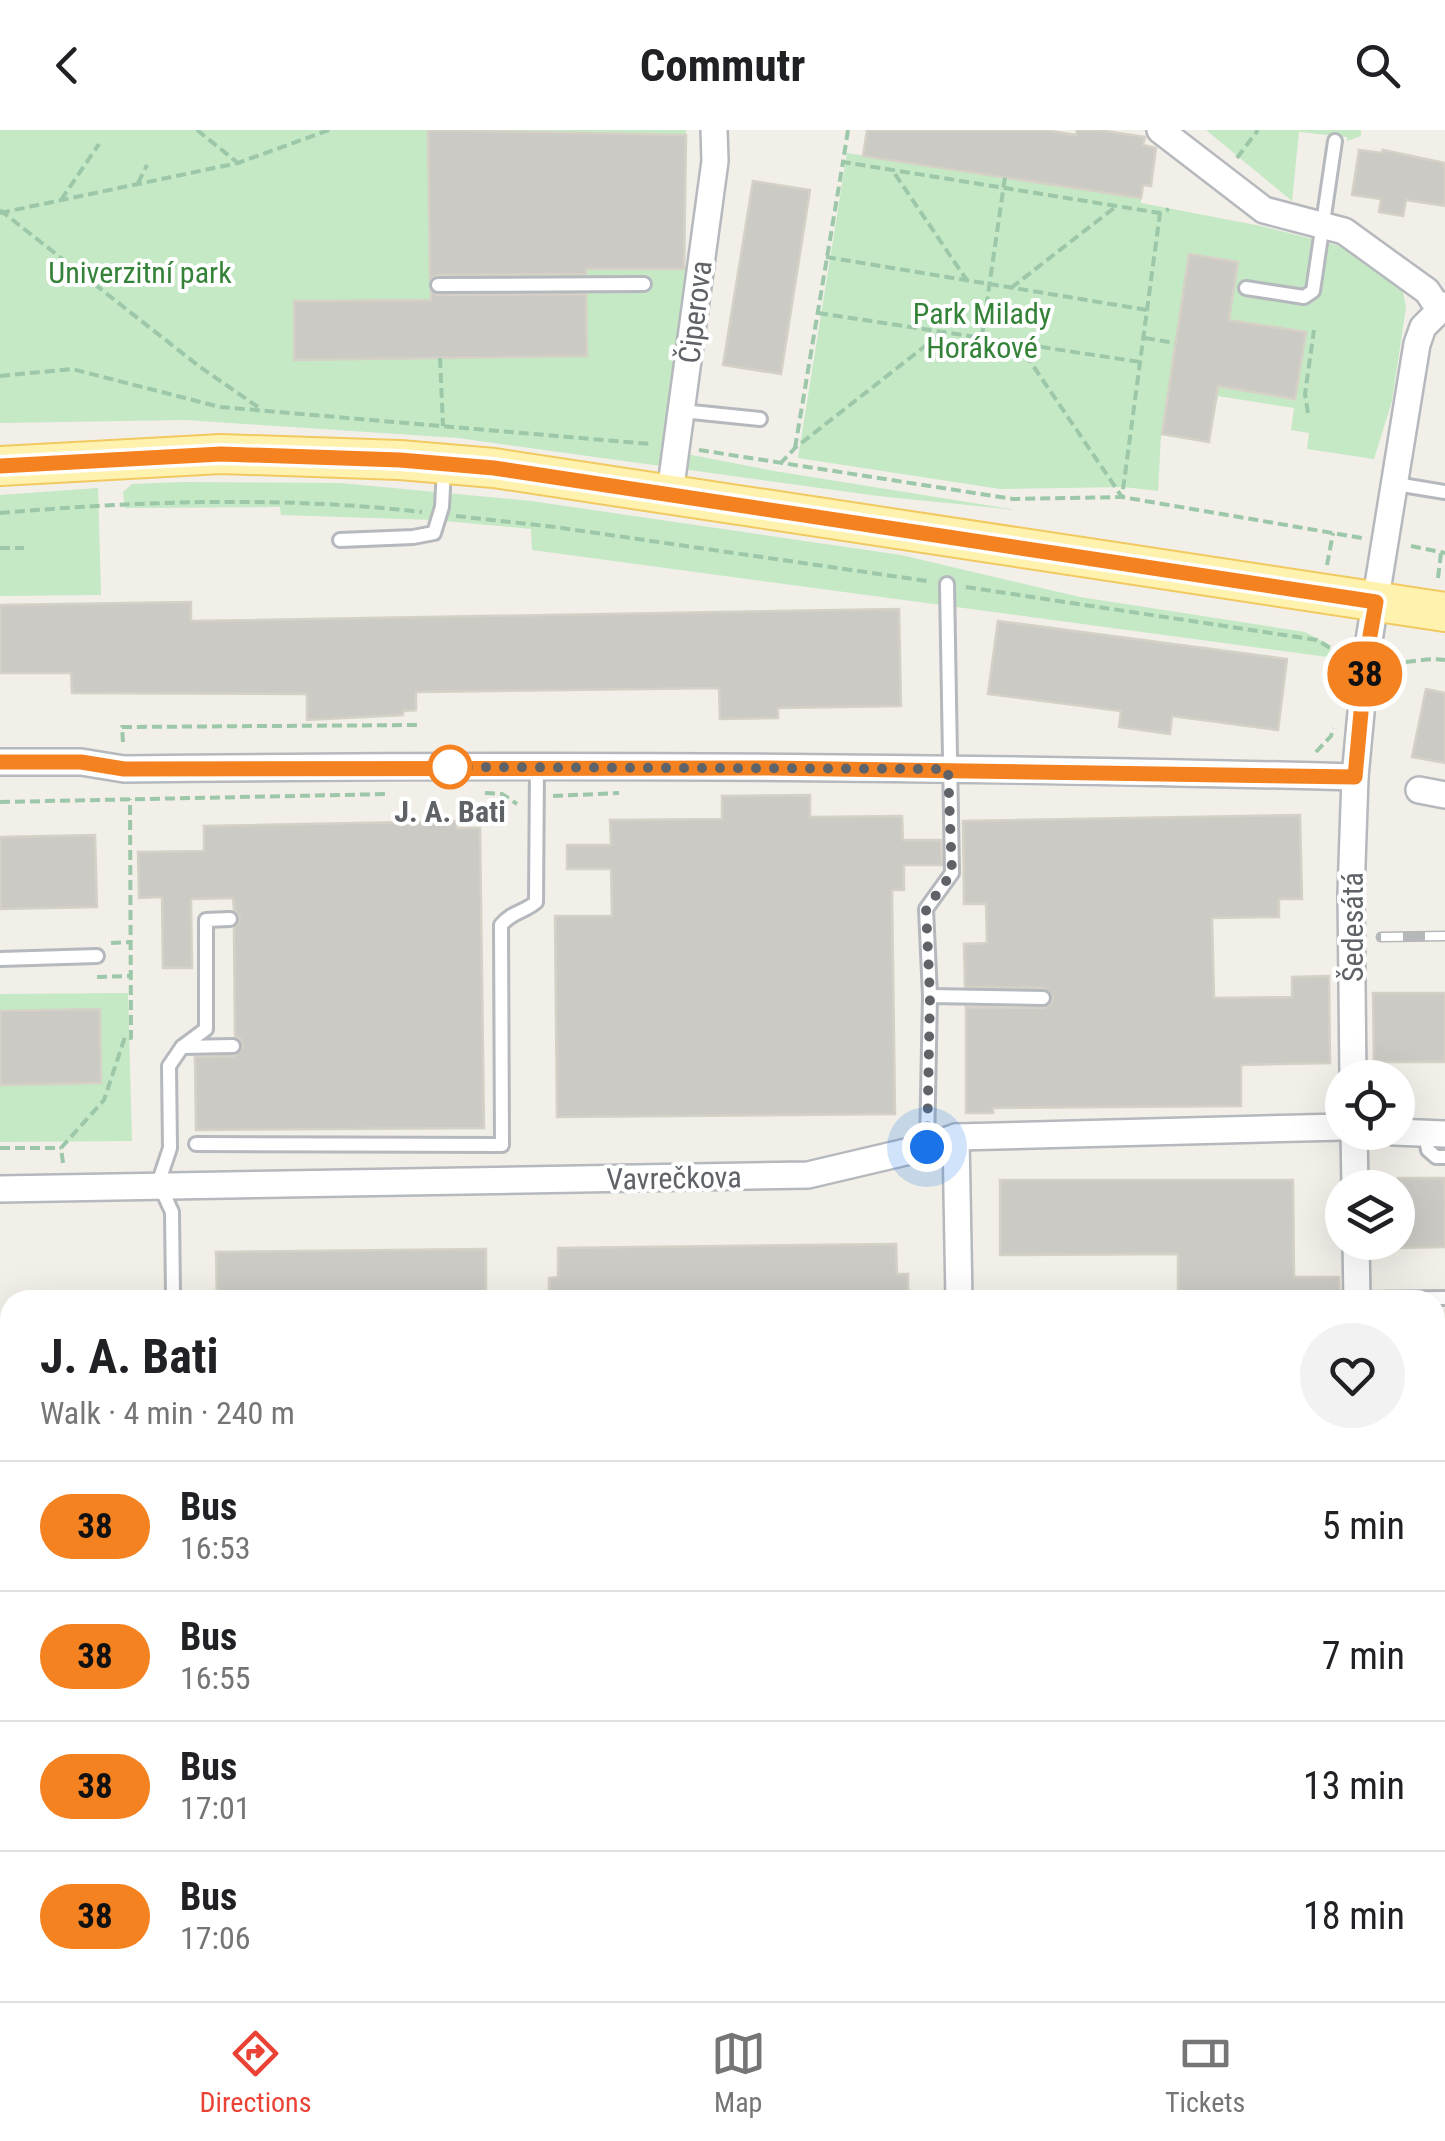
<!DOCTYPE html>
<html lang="en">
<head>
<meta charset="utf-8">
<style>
	body { margin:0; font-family:"Roboto Condensed",sans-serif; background:#f2f2f2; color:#202124; height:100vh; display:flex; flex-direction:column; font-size:38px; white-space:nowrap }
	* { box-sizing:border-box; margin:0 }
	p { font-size:32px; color:#757577 }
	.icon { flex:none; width:55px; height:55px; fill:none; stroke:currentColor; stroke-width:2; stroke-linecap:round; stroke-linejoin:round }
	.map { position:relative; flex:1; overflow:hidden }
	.side { position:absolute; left:0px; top:1160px; width:1445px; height:712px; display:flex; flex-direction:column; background:#fff; border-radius:30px 30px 0 0; box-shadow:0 10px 40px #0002 }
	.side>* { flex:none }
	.badge { padding:0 20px; border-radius:32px; font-size:35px; line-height:65px }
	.buttons { position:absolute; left:1325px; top:930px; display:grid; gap:20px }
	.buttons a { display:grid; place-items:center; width:90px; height:90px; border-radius:50%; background:#fff; box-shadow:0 10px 40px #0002; font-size:50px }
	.you { position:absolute; width:50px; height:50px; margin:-25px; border:8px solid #fff; border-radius:50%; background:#1a73e8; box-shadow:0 0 0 15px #1a73e833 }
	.map>.badge { position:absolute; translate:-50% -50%; box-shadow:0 0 0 5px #fff }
	.round { display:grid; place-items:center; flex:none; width:105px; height:105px; border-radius:52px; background:#f2f2f2 }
	.headline { display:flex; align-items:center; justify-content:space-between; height:170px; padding:0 40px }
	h1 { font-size:48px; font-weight:700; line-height:75px }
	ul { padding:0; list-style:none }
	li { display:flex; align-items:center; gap:30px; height:130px; padding:0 40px; border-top:2px solid #e0e0e0 }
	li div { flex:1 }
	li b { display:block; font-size:38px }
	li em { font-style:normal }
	li .badge { min-width:110px; font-weight:700; text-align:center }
	header { display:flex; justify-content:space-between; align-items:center; height:130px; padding:0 40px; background:#fff; font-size:45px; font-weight:700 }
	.tab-bar { display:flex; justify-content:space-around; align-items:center; height:140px; border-top:2px solid #e0e0e0; background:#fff; font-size:28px; color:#757577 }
	.tab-bar a { display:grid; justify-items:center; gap:5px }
	.tab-bar .current { color:#ea4335 }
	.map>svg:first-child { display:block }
</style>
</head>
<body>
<header><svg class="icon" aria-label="back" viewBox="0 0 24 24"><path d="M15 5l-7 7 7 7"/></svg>Commutr<svg class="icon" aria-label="search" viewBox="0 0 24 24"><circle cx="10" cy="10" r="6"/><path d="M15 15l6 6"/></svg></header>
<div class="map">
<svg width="1445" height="1871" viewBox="0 0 1445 1871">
	<rect width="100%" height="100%" fill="#f1efe8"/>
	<g fill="#c5e8c5">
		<polygon points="0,0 686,0 685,151 669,264 666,320 774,341 1017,380 878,366 458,308 186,290 0,293"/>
		<polygon points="1206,0 1361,0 1361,6 1347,11 1347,7 1299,2 1292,71"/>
		<polygon points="847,23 1141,69 1141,73 1261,96 1348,118 1401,153 1406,177 1392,271 1374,329 1307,319 1309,303 1291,300 1294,278 1218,266 1209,312 1161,305 1158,361 1124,357 1000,359 798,328"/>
		<polygon points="183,352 340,353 531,371 901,425 1080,467 1305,502 1328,514 1335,528 532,420 531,399 434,390 281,385 280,377 125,378 123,362 132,354"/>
		<polygon points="98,358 101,465 0,466 0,365"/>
		<polygon points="128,863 132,1011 0,1012 0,955 101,952 100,879 0,881 0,864"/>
	</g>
	<g fill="#cccac5" stroke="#d6d1c6" stroke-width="2.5">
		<polygon points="428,0 686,5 684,139 586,139 586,144 438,145 430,149"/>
		<polygon points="867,0 1045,0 1076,5 1077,0 1099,0 1145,7 1143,15 1156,18 1151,56 1143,55 1141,68 863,26"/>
		<polygon points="1359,20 1382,23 1383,20 1445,33 1445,76 1406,70 1403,86 1379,82 1381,69 1352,65"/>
		<polygon points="753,51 810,60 781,244 723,235"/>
		<polygon points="1189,124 1238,132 1229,190 1306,202 1295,269 1218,256 1209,312 1162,304"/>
		<polygon points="431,161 438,165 586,164 587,226 294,230 294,171 431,170"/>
		<polygon points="191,472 191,491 899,479 901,576 778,578 778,588 720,589 719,558 416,562 416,580 403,581 403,585 307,590 307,564 72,563 71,543 0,543 0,475"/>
		<polygon points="998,491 1287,529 1278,600 1172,586 1170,604 1119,597 1121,581 988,564"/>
		<polygon points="1426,559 1445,563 1445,633 1412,627"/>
		<polygon points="810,665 810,687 902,686 903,710 941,710 942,735 904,735 904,760 892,760 895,984 557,987 555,786 612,786 611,739 567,739 567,715 611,715 610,690 722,689 722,666"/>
		<polygon points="1300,685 1302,769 1279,769 1279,787 1212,788 1214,868 1292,867 1292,847 1329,846 1330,933 1241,935 1241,976 993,978 993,983 966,983 966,877 1044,878 1051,874 1053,867 1043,858 965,857 964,814 987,813 986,774 964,774 963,691"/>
		<polygon points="457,691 457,698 480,698 484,998 196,1000 195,927 234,926 243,917 241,910 235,906 234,798 240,788 234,780 233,768 191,769 192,838 163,838 162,767 139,768 138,722 204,721 204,696"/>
		<polygon points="95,705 97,777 0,779 0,707"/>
		<polygon points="1373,863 1445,863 1445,932 1374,932"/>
		<polygon points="100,879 101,953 0,955 0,881"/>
		<polygon points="1398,1048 1445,1048 1445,1117 1398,1118"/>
		<polygon points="1000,1050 1293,1050 1294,1147 1339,1147 1340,1170 1178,1170 1178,1124 1000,1125"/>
		<polygon points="896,1114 897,1144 908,1144 908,1166 897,1166 897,1170 549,1170 549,1148 558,1147 558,1118"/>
		<polygon points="486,1119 486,1170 217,1170 216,1122"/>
	</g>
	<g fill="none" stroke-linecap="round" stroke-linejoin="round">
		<defs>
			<g id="service">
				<polyline points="438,155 644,154"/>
				<polyline points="1246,158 1304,167 1313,161 1335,11"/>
				<polyline points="682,281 760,289"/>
				<polyline points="1396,354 1445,362"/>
				<polyline points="340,410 413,407 434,403 442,377 444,338"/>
				<polyline points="230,789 206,790 206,899 182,917 233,916"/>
				<polyline points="0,829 97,826"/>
				<polyline points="930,866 926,779 952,743 947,454"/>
				<polyline points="1425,1004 1428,1020 1436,1027 1445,1027"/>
				<path d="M196 1014 502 1015 501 795C513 781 523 783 536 772L537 636"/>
				<polyline points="927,1017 930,866 1043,868"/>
				<polyline points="1357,1169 1445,1168"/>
				<polyline points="170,1170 173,1165 172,1082 161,1058 160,1048 170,1018 169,936 182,917"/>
				<polyline points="0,1207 10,1207"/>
				<polyline points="1435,1230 1445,1230"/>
				<polyline points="0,1242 10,1242"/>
				<polyline points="0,1433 10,1433"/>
				<polyline points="0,1472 10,1471"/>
				<polyline points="1435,1638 1445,1637"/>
				<polyline points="0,1854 10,1852"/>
			</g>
			<g id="minor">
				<polyline points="1160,0 1264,80 1344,101 1427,161 1439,179"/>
				<polyline points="670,363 715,31 714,0"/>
				<path d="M0 632H81L124 639C534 634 945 636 1355 647"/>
				<polyline points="1419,660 1445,665"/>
				<polyline points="1353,948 1351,763 1355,647 1366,529 1417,214 1423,197 1445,175"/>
				<polyline points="1354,1002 1355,1058"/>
				<polyline points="1394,1002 1445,1004"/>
				<polyline points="956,1007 959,1170"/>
				<polyline points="0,1059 808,1045 927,1017 956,1007 1342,997"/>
				<polyline points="1356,1112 1357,1170"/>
				<polyline points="1435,1402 1445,1400"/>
				<polyline points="1380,1862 1380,1871"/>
			</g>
			<polyline id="primary" points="0,336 221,324 400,330 494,338 1445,482"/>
		</defs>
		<use href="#service" stroke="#b5b8bc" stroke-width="18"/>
		<use href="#minor" stroke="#b5b8bc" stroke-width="30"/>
		<use href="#primary" stroke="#f2c960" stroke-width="42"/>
		<g stroke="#9cc7a9" stroke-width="4" stroke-dasharray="10 5" stroke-linecap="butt">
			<polyline points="197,0 238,33"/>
			<polyline points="848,0 843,32 1160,83 1169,79"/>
			<polyline points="1237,28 1258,0"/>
			<polyline points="895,44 968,152"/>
			<polyline points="138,53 147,35"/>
			<polyline points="61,70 99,14"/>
			<polyline points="0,80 200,237 258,277"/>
			<polyline points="0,83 238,33 329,0"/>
			<polyline points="826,127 1147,180"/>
			<polyline points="1011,158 1114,78"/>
			<polyline points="818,183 1140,232"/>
			<polyline points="982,206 1005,47"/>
			<polyline points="1145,208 1175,213"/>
			<polyline points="1017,212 1122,367 1160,83"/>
			<polyline points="440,228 443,296"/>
			<polyline points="0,246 72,239 220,277 650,314"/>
			<polyline points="1308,283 1305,264 1314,200"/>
			<polyline points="795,318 843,32"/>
			<polyline points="699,320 1013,369 1122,367 1362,408"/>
			<polyline points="780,334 795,318 943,202"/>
			<path d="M0 383C140 371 282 366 422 382"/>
			<polyline points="456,386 555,397 927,451"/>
			<polyline points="1411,416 1445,423"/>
			<polyline points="0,418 24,418"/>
			<polyline points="1327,435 1333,403"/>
			<polyline points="1438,448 1441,423"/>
			<polyline points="966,457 1317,510 1342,525"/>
			<path d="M1391 532C1410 534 1425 527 1445 530"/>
			<polyline points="123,612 122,597 418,595"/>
			<polyline points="1316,622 1331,606 1333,598"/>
			<polyline points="485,663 502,664 517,674"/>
			<polyline points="553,666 619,663"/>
			<polyline points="0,672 390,664"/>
			<polyline points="111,813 131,812"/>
			<polyline points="97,847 131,846"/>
			<polyline points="0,1018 61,1018"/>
			<polyline points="63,1033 61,1018 104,970 125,907 131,908 130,669"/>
		</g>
		<use href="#service" stroke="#fff" stroke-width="12"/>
		<use href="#minor" stroke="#fff" stroke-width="25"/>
		<use href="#primary" stroke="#fff2af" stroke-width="38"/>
		<defs>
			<g id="rail">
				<polyline points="1381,807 1445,806"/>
				<polyline points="1435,1423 1445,1421"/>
				<polyline points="1435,1482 1445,1480"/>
				<polyline points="1435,1521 1445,1517"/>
				<polyline points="0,1624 10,1624"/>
				<polyline points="1435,1626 1445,1626"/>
				<polyline points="0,1683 10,1681"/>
				<polyline points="0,1699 10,1697"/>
				<polyline points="0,1717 10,1716"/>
				<polyline points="0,1733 10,1731"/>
				<polyline points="0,1753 10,1751"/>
				<polyline points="0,1771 10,1769"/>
			</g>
		</defs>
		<use href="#rail" stroke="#b6b7b8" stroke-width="11"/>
		<use href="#rail" stroke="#fff" stroke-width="8" stroke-dasharray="22" stroke-linecap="butt"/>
	</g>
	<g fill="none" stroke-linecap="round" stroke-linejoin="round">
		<defs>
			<polyline id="line" points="0,336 221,324 400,330 494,338 1376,472 1366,528 1355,647 768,638 124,639 81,632 0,632"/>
		</defs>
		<use href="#line" stroke="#fff" stroke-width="22"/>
		<use href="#line" stroke="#f58220" stroke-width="15"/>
		<polyline stroke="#5f6368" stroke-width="10" stroke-dasharray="0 18" points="450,637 948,639 952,743 926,779 930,866 927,1017"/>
	</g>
	<circle fill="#fff" stroke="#f58220" stroke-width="5" cx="450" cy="637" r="20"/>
	<g text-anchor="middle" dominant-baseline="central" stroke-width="8" stroke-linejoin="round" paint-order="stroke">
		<g font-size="30" fill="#348238" stroke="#fff">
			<text x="140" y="142">Univerzitní park</text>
			<text x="982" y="183">Park Milady<tspan x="982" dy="34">Horákové</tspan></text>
		</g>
		<g font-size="30" fill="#5f6368" stroke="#fff">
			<text transform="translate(695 182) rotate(-83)">Čiperova</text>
			<text transform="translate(1352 797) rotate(-90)">Šedesátá</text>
			<text transform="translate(674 1048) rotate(-1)">Vavrečkova</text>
		</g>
		<g font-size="30" font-weight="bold" fill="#5f6368" stroke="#fff">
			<text x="450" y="681">J. A. Bati</text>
		</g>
	</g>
</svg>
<div class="buttons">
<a><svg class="icon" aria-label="locate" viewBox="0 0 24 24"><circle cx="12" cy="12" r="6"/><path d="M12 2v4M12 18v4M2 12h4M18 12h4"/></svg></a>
<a><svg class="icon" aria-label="layers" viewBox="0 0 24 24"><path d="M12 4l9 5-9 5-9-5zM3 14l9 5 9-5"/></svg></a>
</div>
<div class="you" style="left:927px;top:1017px"></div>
<b class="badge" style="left:1365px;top:544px;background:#f58220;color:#111">38</b>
<section class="side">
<div class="headline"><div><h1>J. A. Bati</h1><p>Walk · 4 min · 240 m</p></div><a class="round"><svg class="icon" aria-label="heart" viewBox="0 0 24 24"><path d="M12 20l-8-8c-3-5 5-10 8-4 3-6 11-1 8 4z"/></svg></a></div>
<ul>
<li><span class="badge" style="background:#f58220;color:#111">38</span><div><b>Bus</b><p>16:53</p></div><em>5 min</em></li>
<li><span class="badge" style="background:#f58220;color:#111">38</span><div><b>Bus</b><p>16:55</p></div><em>7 min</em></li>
<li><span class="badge" style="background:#f58220;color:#111">38</span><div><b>Bus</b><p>17:01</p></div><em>13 min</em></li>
<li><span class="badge" style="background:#f58220;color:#111">38</span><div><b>Bus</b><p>17:06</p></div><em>18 min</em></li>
</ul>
</section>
</div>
<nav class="tab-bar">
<a class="current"><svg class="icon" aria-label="directions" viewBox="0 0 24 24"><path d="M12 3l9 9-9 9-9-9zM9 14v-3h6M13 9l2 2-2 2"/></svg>Directions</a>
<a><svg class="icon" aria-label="map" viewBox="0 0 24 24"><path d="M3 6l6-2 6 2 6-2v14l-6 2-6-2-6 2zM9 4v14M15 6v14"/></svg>Map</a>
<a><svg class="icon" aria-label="tickets" viewBox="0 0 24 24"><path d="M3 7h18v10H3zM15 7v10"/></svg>Tickets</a>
</nav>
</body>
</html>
